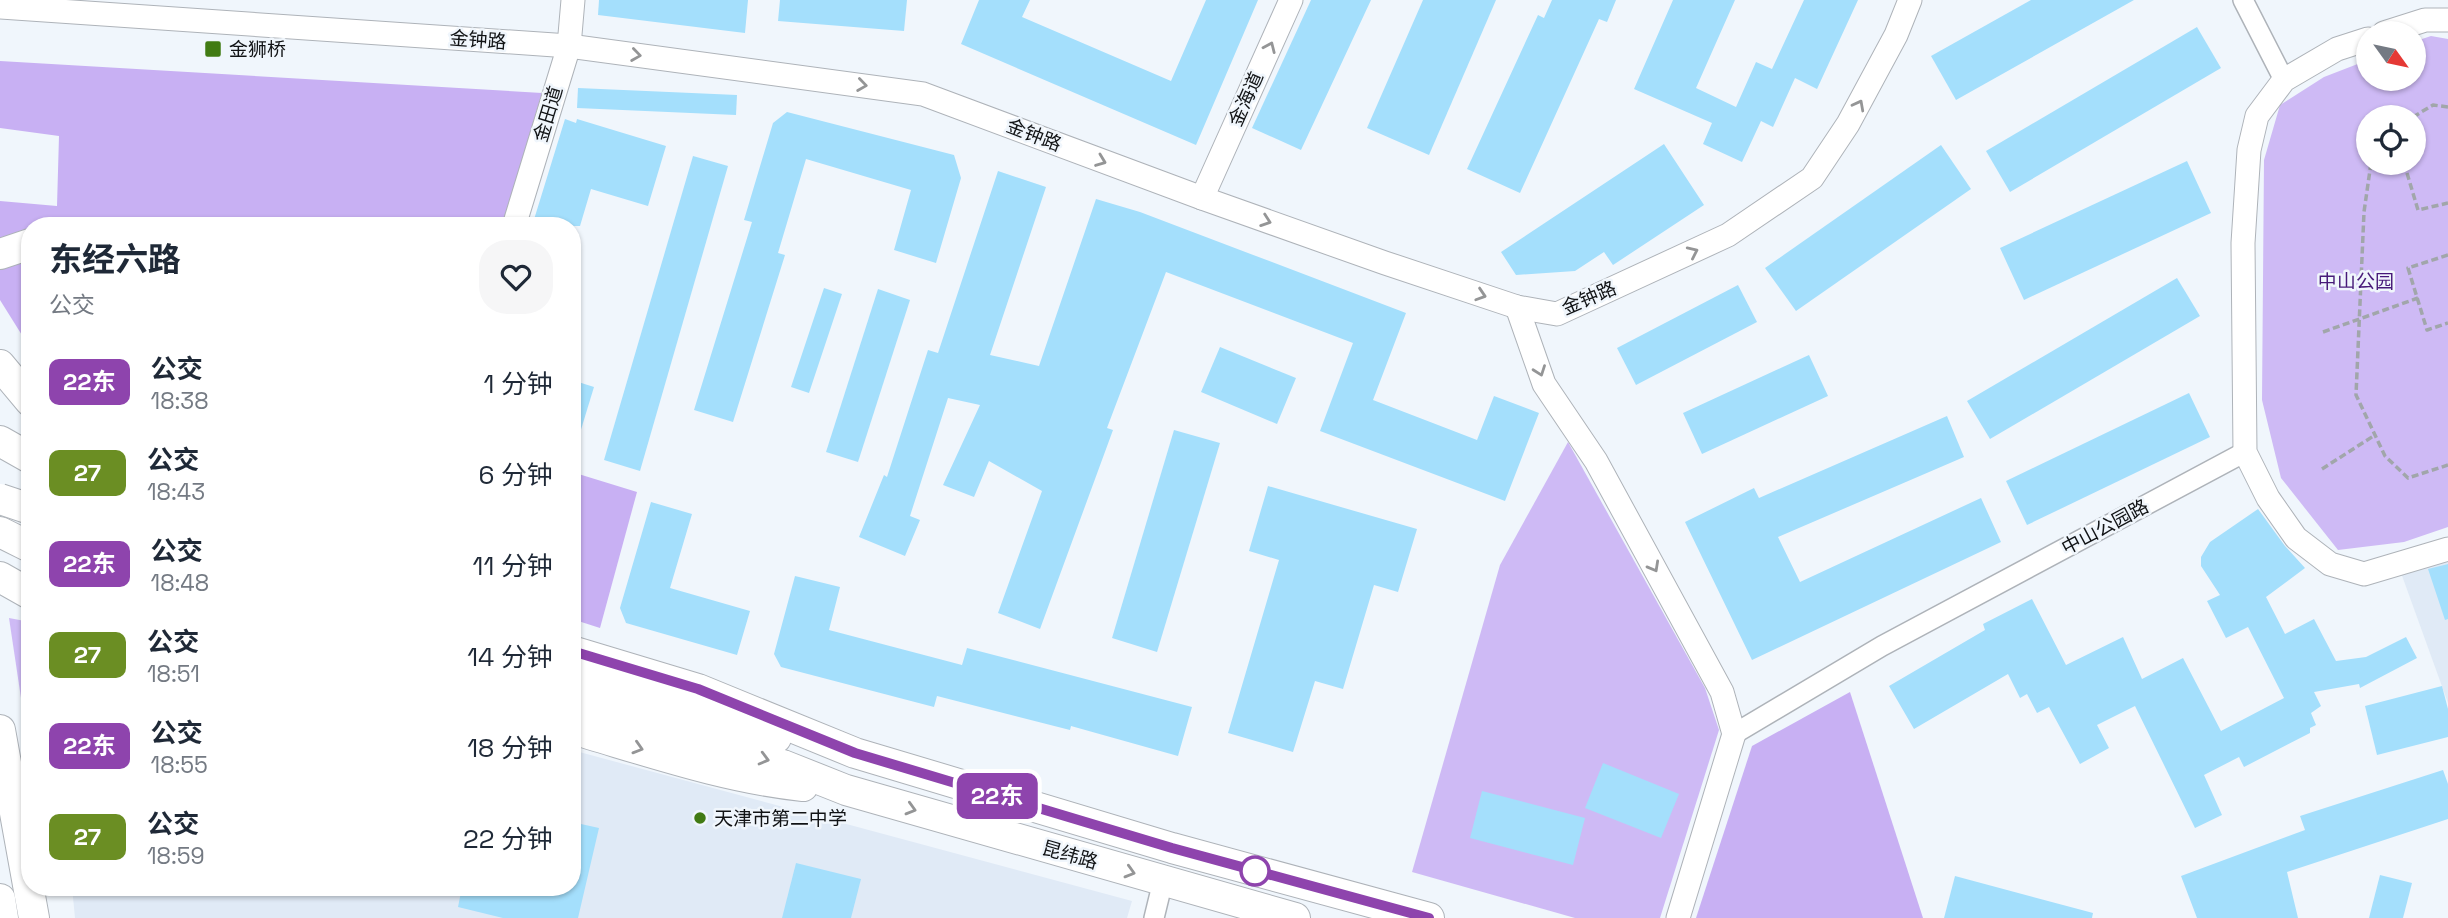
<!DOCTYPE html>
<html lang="zh">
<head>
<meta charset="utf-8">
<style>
	body { margin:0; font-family:"Space Grotesk","Noto Sans SC",sans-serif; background:#f6f6f7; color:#1f2937; height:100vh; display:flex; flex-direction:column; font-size:26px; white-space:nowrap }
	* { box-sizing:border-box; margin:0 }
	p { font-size:23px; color:#747a83 }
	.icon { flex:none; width:38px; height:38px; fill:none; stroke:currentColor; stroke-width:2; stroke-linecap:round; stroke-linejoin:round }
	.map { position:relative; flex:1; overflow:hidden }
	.details { position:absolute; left:21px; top:217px; width:560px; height:679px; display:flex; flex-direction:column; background:#fff; border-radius:28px; box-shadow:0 2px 5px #0004 }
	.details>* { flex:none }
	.badge { padding:0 14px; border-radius:10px; font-size:24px; line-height:46px }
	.needle { width:46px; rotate:123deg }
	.buttons { position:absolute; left:2356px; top:21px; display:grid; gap:14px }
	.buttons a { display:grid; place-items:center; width:70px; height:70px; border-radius:50%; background:#fff; box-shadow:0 2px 5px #0004; font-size:35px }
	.map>.badge { position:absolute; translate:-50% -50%; box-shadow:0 0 0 4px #fff }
	.round { display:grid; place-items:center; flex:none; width:74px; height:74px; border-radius:28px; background:#f6f6f7 }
	.summary { display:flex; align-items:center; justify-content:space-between; height:119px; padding:0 28px }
	h1 { font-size:33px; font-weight:700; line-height:52px }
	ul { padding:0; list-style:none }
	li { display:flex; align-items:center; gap:21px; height:91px; padding:0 28px }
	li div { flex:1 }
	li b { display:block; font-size:26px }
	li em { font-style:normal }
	li .badge { min-width:77px; font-weight:700; text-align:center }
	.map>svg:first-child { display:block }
</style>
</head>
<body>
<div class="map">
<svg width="2448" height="918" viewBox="0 0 2448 918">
	<rect width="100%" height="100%" fill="#f0f6fc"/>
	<g fill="#e0eaf6">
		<polygon points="2448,541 2448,703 2396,559"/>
		<polygon points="572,750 1132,901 1127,918 75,918 72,887 572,887"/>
	</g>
	<g fill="#cebaf5" fill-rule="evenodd">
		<path d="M2431 36 2448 39V527L2404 542 2338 550 2281 478 2262 400 2264 160 2280 105 2324 77 2368 60V79H2413V42ZM2413 117V163H2368V117Z"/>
		<polygon points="1568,442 1705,688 1719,730 1660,918 1575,918 1412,872 1500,565"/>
		<polygon points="9,618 30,622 30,758"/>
	</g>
	<g fill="#c8b0f3">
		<polygon points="0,61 542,93 502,226 30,226 30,348 0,300 0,201 57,206 59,136 0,128"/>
		<polygon points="572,472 637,492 600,628 572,619"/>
		<polygon points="1850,692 1923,918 1696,918 1752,746"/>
	</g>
	<g fill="#a4dffc">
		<polygon points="599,0 748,0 745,33 598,15"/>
		<polygon points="780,0 907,0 904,31 778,21"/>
		<polygon points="979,0 1030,0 1022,17 1171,81 1206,0 1258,0 1196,145 961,44"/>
		<polygon points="1311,0 1371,0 1301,150 1252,128"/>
		<polygon points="1423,0 1496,0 1429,155 1367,128"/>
		<polygon points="1552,0 1616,0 1607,22 1599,19 1520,193 1467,169 1538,15 1544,18"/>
		<polygon points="1673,0 1735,0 1696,88 1736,107 1756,62 1772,69 1804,0 1858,0 1817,89 1795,78 1773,127 1761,121 1742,162 1703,144 1712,123 1634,89"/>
		<polygon points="2031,0 2134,0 1956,100 1931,56"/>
		<polygon points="2197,27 2221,68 2010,192 1986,151"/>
		<polygon points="578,88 737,95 736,115 577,108"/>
		<polygon points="787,112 954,155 961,178 936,263 894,250 911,190 806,159 778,253 785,255 733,422 694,410 752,222 744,220 773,123"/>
		<polygon points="565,119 576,123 577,119 666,146 648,206 591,189 580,226 532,226"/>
		<polygon points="1664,144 1704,205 1613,265 1604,252 1575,271 1516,275 1501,252"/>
		<polygon points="1941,145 1971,189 1796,311 1765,268"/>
		<polygon points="693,156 728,166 640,471 604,460"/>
		<polygon points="2187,161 2211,213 2024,300 2000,248"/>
		<polygon points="998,171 1046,187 990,355 1039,366 1096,199 1140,212 1406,313 1373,400 1477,440 1494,396 1539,413 1505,501 1320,431 1353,343 1166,272 1107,428 1113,430 1040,629 998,613 1042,491 989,461 974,497 943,485 980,405 948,398 910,516 920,520 905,556 859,537 884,475 887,477 928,350 938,353"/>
		<polygon points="2177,278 2200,316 1990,439 1967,401"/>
		<polygon points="1738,285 1757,322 1636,385 1617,348"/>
		<polygon points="824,288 842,294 809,393 791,387"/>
		<polygon points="878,289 910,300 858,462 826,452"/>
		<polygon points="1220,347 1296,378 1277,424 1201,392"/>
		<polygon points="1809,355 1828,396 1702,454 1683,413"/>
		<polygon points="572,380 594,387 576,446 572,445"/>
		<polygon points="2189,393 2210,437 2027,525 2006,481"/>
		<polygon points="1947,416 1964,457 1778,537 1800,582 1981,498 2001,542 1752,660 1685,522 1754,488 1759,498"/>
		<polygon points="1174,430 1220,443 1157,652 1112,638"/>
		<polygon points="1268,486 1417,529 1398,592 1374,585 1343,689 1315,681 1293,752 1228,733 1279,560 1249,551"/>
		<polygon points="651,502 692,514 670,588 750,611 737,655 626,623 620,608"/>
		<polygon points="2258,509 2285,546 2305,568 2266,597 2285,634 2314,619 2336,661 2366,657 2406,637 2417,658 2360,688 2359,684 2314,692 2321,706 2311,713 2316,725 2310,728 2310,733 2244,767 2239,757 2204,775 2222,815 2195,828 2135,706 2097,725 2109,748 2080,764 2049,707 2037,713 2027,694 2020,698 2008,674 1914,729 1889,686 1985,630 1983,624 2032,599 2066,665 2123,637 2142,679 2183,658 2221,731 2284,698 2248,627 2226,638 2207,601 2220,595 2201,566 2201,557 2210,542"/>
		<polygon points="2448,564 2448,619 2445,620 2428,569"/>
		<polygon points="795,576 840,587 829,630 962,665 967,648 1192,707 1178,756 1071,726 1070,730 937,696 934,707 781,667 774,654"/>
		<polygon points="2442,686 2448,709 2448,737 2377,755 2365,706"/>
		<polygon points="1603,763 1679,794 1661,838 1585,808"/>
		<polygon points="2443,770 2448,784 2448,819 2287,872 2298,918 2197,918 2181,876 2305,830 2300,816"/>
		<polygon points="1482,791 1585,818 1573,865 1470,838"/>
		<polygon points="572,822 599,828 578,918 503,918 458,907 462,887 572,887"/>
		<polygon points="796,863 861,879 851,918 782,918"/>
		<polygon points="2380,875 2412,883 2403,918 2369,918"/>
		<polygon points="1955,876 2093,913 2092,918 1944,918"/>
	</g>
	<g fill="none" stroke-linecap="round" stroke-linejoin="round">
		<defs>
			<g id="minor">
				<polyline points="2243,0 2284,80"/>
				<polyline points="1734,734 1882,646 2245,452"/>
				<polyline points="1154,918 1163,881"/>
			</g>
			<g id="tertiary">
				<polyline points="0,7 569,46 923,94 1202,198 1385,263 1517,307 1557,314 1728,235 1812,178 1848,124 1896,35 1910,0"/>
				<polyline points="2384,33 2425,20 2448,20"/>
				<polyline points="2368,39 2337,49 2284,80 2257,116 2249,150 2243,243 2245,452 2268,498 2296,538 2330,564 2364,574 2448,549"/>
				<polyline points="1202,198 1291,0"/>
				<polyline points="514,226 569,46 573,0"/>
				<polyline points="1517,307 1544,384 1596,461 1722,692 1734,734 1678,918"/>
			</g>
			<g id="primary">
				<polyline points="0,254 30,244"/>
				<polyline points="0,365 30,401"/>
				<polyline points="0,441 30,458"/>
				<polyline points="0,532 30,547"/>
				<polyline points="0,577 30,594"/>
				<polyline points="572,651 698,689 855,753 1172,848 1429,918"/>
				<polyline points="572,677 776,738"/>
				<polyline points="572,702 783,765 846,790 1295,918"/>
				<path d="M572 729C648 751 725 778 803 786"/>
				<polyline points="0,730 34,918"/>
				<polyline points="0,899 3,918"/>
			</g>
		</defs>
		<use href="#minor" stroke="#aeb3b9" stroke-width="22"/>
		<use href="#tertiary" stroke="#aeb3b9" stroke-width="25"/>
		<use href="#primary" stroke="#aeb3b9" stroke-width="32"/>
		<g stroke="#a1a6aa" stroke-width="3.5" stroke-dasharray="7 3.5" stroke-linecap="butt">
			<polyline points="2413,117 2433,105 2448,107"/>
			<polyline points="2371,163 2364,212 2356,395 2385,456 2408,478 2448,465"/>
			<polyline points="2404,163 2418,210 2448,203"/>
			<polyline points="2448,255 2408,268 2427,330 2448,323"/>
			<polyline points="2323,332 2418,298"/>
			<polyline points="2322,469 2375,435"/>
		</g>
		<use href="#minor" stroke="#fff" stroke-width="19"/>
		<use href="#tertiary" stroke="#fff" stroke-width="23"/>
		<use href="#primary" stroke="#fff" stroke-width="30"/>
		<defs>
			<polyline id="primary-bridge" points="0,499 30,509"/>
		</defs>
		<use href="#primary-bridge" stroke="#aeb3b9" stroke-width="32" stroke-linecap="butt"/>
		<use href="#primary-bridge" stroke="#fff" stroke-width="30"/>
	</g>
	<defs><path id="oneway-chevron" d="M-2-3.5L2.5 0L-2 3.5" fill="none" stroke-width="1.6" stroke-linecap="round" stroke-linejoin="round" transform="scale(1.75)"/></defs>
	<g stroke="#949596">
		<use href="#oneway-chevron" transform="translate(1270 47) rotate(-66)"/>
		<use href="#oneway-chevron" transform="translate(636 55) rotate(8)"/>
		<use href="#oneway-chevron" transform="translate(862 85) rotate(8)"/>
		<use href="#oneway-chevron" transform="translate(1859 105) rotate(-62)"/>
		<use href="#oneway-chevron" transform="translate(1101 161) rotate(21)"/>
		<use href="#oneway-chevron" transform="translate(1266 221) rotate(19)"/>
		<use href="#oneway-chevron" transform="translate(1693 252) rotate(-25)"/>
		<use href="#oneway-chevron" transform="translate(1481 295) rotate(18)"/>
		<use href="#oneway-chevron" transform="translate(1540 371) rotate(70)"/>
		<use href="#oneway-chevron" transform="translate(1654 567) rotate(61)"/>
		<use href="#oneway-chevron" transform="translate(638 748) rotate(17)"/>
		<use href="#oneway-chevron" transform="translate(764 759) rotate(15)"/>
		<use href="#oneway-chevron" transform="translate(911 809) rotate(16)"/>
		<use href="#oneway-chevron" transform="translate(1130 872) rotate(16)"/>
	</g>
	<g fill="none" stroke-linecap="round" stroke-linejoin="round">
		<defs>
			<polyline id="line" points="572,651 698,689 855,753 1172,848 1429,918"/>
		</defs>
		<use href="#line" stroke="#fff" stroke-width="16"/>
		<use href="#line" stroke="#8e44ad" stroke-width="10"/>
	</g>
	<g fill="#417b13" stroke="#f0f6fc" stroke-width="2.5">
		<rect x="204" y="40" width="18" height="18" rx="3.5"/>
		<circle cx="700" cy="818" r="7"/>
	</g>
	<circle fill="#fff" stroke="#8e44ad" stroke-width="3.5" cx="1255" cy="871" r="14"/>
	<g text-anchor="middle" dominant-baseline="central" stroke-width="5" stroke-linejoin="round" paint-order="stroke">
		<g font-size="19" fill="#111315" stroke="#f0f6fc">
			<text transform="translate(478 40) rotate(4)">金钟路</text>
			<text transform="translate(1246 99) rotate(-66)">金海道</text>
			<text transform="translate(548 114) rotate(-73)">金田道</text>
			<text transform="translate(1034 135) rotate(21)">金钟路</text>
			<text transform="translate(1589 298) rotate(-23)">金钟路</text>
			<text transform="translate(2105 527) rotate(-28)">中山公园路</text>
			<text transform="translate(1070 855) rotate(16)">昆纬路</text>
		</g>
		<g font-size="19" fill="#111315" stroke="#f0f6fc" text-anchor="start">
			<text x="229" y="49">金狮桥</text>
			<text x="714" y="818">天津市第二中学</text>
		</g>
		<g font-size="19" fill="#471a79" stroke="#f0f6fc">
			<text x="2356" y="281">中山公园</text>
		</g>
	</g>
</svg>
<div class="buttons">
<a><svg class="needle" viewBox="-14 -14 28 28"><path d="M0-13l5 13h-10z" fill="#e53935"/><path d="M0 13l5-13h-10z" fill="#747a83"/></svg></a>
<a><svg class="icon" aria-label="locate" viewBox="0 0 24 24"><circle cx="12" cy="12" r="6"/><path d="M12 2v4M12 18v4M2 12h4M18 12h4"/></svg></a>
</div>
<b class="badge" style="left:997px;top:796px;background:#8e44ad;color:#fff">22东</b>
<section class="details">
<div class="summary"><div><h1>东经六路</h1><p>公交</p></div><a class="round"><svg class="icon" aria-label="heart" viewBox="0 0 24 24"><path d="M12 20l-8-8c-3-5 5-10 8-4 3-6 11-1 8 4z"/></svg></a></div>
<ul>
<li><span class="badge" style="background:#8e44ad;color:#fff">22东</span><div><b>公交</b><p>18:38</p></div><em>1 分钟</em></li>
<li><span class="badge" style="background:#6b8e23;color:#fff">27</span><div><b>公交</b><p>18:43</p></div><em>6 分钟</em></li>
<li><span class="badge" style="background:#8e44ad;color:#fff">22东</span><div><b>公交</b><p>18:48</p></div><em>11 分钟</em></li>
<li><span class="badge" style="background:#6b8e23;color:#fff">27</span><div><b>公交</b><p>18:51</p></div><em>14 分钟</em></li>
<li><span class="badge" style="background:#8e44ad;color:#fff">22东</span><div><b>公交</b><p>18:55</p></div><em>18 分钟</em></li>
<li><span class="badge" style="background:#6b8e23;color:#fff">27</span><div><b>公交</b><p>18:59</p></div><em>22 分钟</em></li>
</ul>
</section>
</div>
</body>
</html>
